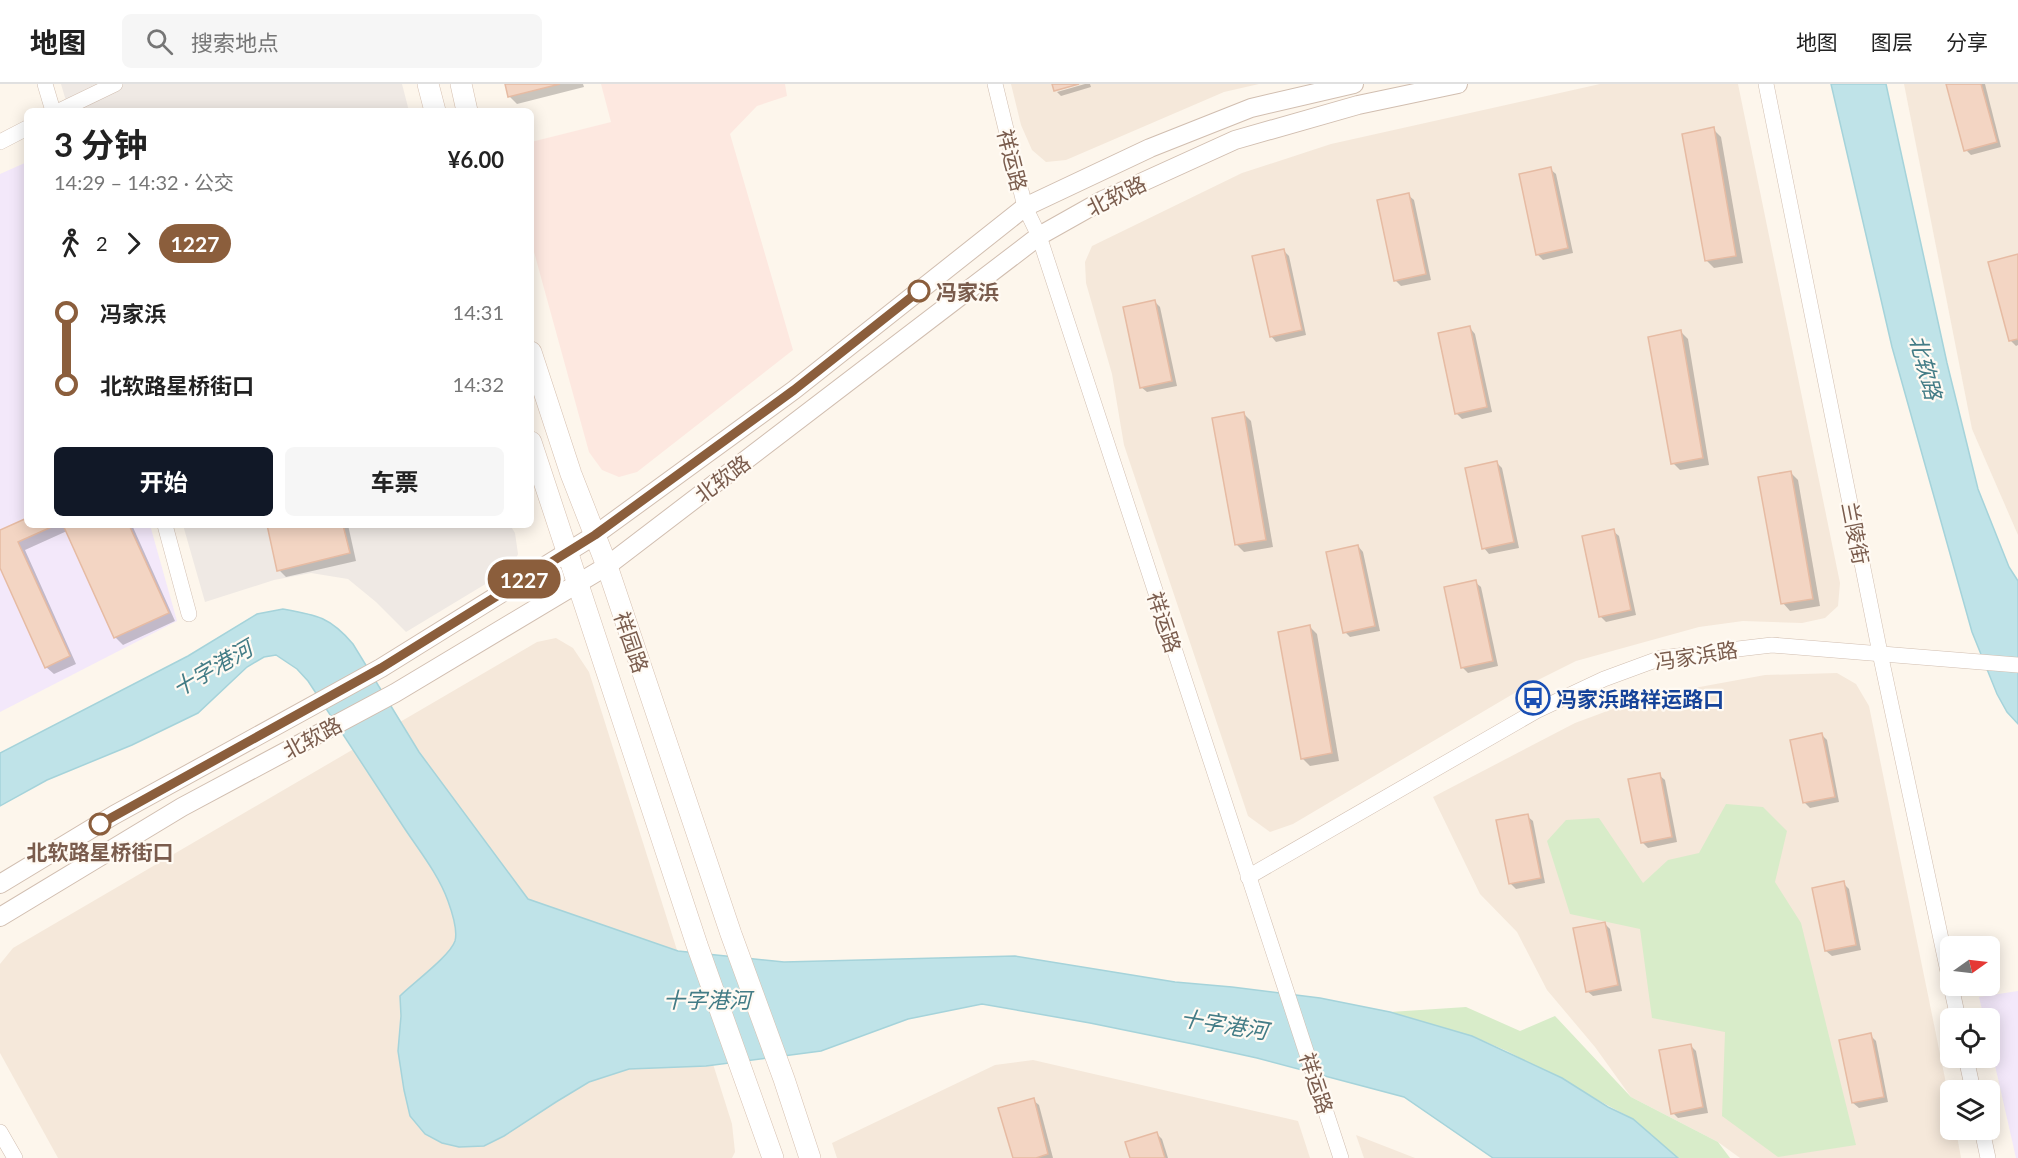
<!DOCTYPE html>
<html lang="zh">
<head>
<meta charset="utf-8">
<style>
	body { margin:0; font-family:Lato,"Noto Sans SC",sans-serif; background:#f6f6f6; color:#222; height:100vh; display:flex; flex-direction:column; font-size:22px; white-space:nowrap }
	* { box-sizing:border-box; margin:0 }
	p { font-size:20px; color:#767676 }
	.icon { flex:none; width:33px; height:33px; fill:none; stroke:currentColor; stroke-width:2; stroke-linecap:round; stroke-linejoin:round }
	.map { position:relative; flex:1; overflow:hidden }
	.side { position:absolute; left:24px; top:24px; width:510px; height:420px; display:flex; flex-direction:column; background:#fff; border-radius:9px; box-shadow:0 3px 15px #0003 }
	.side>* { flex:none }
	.badge { padding:0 12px; border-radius:20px; font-size:21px; line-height:39px }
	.needle { width:39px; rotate:76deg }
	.controls { position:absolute; left:1940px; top:852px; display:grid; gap:12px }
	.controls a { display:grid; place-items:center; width:60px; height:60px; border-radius:9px; background:#fff; box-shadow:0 3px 15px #0003; font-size:30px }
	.map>.badge { position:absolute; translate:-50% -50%; box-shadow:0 0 0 3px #fff }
	.legs { display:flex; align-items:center; gap:9px; height:66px; padding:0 30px; font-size:20px }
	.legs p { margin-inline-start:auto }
	.head { display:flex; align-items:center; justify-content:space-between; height:102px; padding:0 30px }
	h1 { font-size:33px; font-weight:700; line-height:45px }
	.cta { display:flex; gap:12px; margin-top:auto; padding:12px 30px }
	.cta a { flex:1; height:69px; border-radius:9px; background:#111827; color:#fff; font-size:24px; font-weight:700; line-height:69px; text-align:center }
	.cta a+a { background:#f6f6f6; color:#222 }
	ul { padding:0 30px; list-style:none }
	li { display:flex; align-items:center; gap:21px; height:72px; font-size:22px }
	li i { display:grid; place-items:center; width:9px; height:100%; margin:0 8px; background:currentColor }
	li i::after { content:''; width:15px; height:15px; margin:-8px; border:4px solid; border-radius:50%; background:#fff }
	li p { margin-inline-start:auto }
	li:first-child i { background:linear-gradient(#0000 50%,currentColor 0) }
	li:last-child i { background:linear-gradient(currentColor 50%,#0000 0) }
	header { display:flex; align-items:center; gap:36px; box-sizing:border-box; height:84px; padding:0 30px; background:#fff; border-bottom:2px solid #e0e0e0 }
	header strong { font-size:28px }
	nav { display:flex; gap:33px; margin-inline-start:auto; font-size:21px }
	.search { width:420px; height:54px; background:#f6f6f6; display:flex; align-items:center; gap:15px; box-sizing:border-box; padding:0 21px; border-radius:9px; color:#767676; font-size:22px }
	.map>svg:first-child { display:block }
</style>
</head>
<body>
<header>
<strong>地图</strong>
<div class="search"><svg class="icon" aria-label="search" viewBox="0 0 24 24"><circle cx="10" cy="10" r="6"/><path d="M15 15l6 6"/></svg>搜索地点</div>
<nav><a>地图</a><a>图层</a><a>分享</a></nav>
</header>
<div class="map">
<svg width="2018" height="1074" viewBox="0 0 2018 1074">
	<rect width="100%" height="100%" fill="#fdf6ec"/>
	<g fill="#f5e8da">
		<polygon points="1011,0 1259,0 1224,8 1066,76 1046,78 1032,66 1021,41"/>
		<polygon points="1600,0 1738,0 1840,499 1838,522 1825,534 1802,539 1743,537 1699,543 1576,577 1528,601 1293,740 1270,748 1248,732 1124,361 1112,290 1086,199 1085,178 1092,162 1242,89 1331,60"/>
		<polygon points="1904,0 2018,0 2018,451 1972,345"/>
		<polygon points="556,554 573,564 589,588 732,1040 735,1068 732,1074 58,1074 0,969 0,880 13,864 537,558"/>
		<polygon points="1837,589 1856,600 1869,622 1950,1019 1950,1046 1956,1046 1961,1074 1740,1074 1718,1058 1631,1013 1595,963 1547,906 1517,848 1480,810 1433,713 1575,639 1645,613 1765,591"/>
		<polygon points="1033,976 1298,1037 1310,1074 837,1074 832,1059 995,981"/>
		<polygon points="1356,1051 1415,1074 1364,1074"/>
	</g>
	<polygon fill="#fde8e0" points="601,0 785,0 787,12 757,22 730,50 793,266 637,388 619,393 602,386 589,368 531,157 531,58 611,38"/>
	<g fill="#efe9e4">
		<polygon points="61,0 402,0 409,27 69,27"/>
		<polygon points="183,441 510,441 515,449 518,470 512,484 406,548 376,518 348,495 311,489 274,496 205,518"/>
	</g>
	<g fill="#f3e8fa">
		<polygon points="27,78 27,441 150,441 177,537 0,628 0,90"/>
		<polygon points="2018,907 2018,1074 2016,1074 1989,955 1989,934 1984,934 1979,913"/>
	</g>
	<g fill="#d8ecc9">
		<polygon points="1726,720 1763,723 1787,747 1775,798 1801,839 1856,1061 1778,1073 1722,1032 1725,948 1652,934 1640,845 1570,830 1547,757 1566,736 1599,734 1643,799 1668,776 1699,769"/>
		<polygon points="1466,923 1520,947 1555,932 1631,1013 1718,1058 1730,1074 1678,1074 1633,1035 1507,967 1472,952 1390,928"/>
	</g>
	<g fill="#bfe3e8" stroke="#a5d3da" stroke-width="1.5">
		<polygon points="1831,0 1886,0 1947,279 1978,405 2009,483 2018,497 2018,640 2007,628 1997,610 1972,548 1892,263"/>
		<path d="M283 525C317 531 330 533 353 560L419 668 528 815 678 867 784 878 1015 872 1175 898 1232 903 1320 914 1390 928 1472 952 1562 994 1608 1023 1633 1035 1678 1074H1493L1404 1013 1257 974 1193 960 1090 939 982 920 908 935 821 967 706 982 629 985 589 998 556 1018 504 1052 484 1062 459 1063 442 1059 425 1050 410 1032 404 1006 398 967 401 932 400 912C413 899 450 872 455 857 458 846 452 828 448 817 438 789 417 764 401 739 370 691 339 644 308 597L297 585 276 571 264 573 247 583 198 629 132 661 47 696 0 722V669L188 572 257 530Z"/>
	</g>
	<g fill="#0003">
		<polygon points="506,0 583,0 584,3 517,20 509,12"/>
		<polygon points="1085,0 1090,0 1091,3 1061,12 1057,8"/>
		<polygon points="1948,0 1985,0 2001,63 1971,71 1966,66"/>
		<polygon points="1713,45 1721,53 1743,179 1714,184 1706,176"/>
		<polygon points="1550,85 1556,90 1573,169 1543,176 1537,170"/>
		<polygon points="1408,111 1414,116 1431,196 1401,202 1395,196"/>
		<polygon points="1284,167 1289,172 1306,251 1276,258 1271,252"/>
		<polygon points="2018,171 2018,261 2016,262 2010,256"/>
		<polygon points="1154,217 1160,223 1177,302 1147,308 1141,303"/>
		<polygon points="1470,244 1475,250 1492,328 1462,335 1457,330"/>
		<polygon points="1680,247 1688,255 1709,381 1680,386 1673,379"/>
		<polygon points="1243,329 1251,337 1273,463 1244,468 1236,460"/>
		<polygon points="1497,379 1502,384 1519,464 1489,470 1484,464"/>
		<polygon points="1790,388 1798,396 1820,522 1790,527 1783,519"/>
		<polygon points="27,435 27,441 132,441 175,537 123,561 115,553 67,447 25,466 76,580 54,590 46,583 0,480 0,448"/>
		<polygon points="268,441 348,441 356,477 286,493 279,486"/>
		<polygon points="1613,447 1619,452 1636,531 1606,538 1600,532"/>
		<polygon points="1358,462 1363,468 1380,547 1350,553 1345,548"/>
		<polygon points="1475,498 1481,503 1498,582 1468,589 1462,583"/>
		<polygon points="1310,543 1317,550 1339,677 1310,682 1302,674"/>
		<polygon points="1822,651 1827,656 1839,718 1810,724 1804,718"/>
		<polygon points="1659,691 1665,696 1677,758 1648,764 1642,758"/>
		<polygon points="1527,732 1533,737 1545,799 1516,805 1510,799"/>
		<polygon points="1843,799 1849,805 1861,866 1832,872 1826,867"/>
		<polygon points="1604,839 1610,845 1622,907 1593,912 1587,907"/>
		<polygon points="1870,951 1876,957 1888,1018 1859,1024 1853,1019"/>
		<polygon points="1690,961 1696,967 1708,1029 1678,1034 1673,1029"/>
		<polygon points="1033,1016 1039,1021 1053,1074 1014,1074"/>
		<polygon points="1157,1050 1162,1055 1168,1074 1131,1074"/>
	</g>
	<g fill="#f3d5c3" stroke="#e6bba3" stroke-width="1.5">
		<polygon points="505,0 560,0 508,13"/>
		<polygon points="1052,0 1079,0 1054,7"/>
		<polygon points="1946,0 1981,0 1997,58 1964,67"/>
		<polygon points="1714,43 1736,172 1705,177 1682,50"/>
		<polygon points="1551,83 1568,164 1536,171 1519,90"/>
		<polygon points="1409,109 1426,190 1394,197 1377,116"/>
		<polygon points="1284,165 1302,246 1270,253 1252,172"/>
		<polygon points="2018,170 2018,255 2009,257 1988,178"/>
		<polygon points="1155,216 1172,297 1140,304 1123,223"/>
		<polygon points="1470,242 1487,323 1455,330 1438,249"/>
		<polygon points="1681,246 1703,374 1671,380 1648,253"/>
		<polygon points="1244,328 1266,456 1235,461 1212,334"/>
		<polygon points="1497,377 1514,458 1482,465 1465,384"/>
		<polygon points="1791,387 1813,515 1781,520 1758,393"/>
		<polygon points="27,434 27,441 56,441 18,458 70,572 45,584 0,484 0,446"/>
		<polygon points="63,441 129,441 169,529 114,554"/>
		<polygon points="267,441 343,441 350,469 277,487"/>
		<polygon points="1614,445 1631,526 1599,533 1582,452"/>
		<polygon points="1358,461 1375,542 1343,549 1326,468"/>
		<polygon points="1476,496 1493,577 1461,584 1444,503"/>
		<polygon points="1310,541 1332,669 1301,675 1278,548"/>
		<polygon points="1822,649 1835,713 1803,719 1790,656"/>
		<polygon points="1660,689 1672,753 1641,759 1628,695"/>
		<polygon points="1528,730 1541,794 1509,800 1496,736"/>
		<polygon points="1844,797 1856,861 1825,867 1812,804"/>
		<polygon points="1605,838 1618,901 1586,908 1573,844"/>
		<polygon points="1871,949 1884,1013 1852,1019 1839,956"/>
		<polygon points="1691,960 1703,1023 1671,1030 1659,966"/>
		<polygon points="1034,1014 1048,1070 1036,1074 1013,1074 998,1024"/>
		<polygon points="1157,1048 1165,1074 1130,1074 1125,1058"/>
	</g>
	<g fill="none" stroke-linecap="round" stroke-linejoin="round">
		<defs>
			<g id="minor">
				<polyline points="45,0 53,27"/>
				<polyline points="995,0 1025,123 1039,152 1341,1074"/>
				<polyline points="1766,0 1880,569 1950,897"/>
				<polyline points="59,27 115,0"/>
				<polyline points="0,58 27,44"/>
				<polyline points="165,441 189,530"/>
				<polyline points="1248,793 1536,627 1604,595 1661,574 1772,561 2018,581"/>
				<polyline points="1951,902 1958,934"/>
				<polyline points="1966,974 1973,1006"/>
				<polyline points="1982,1046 1988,1074"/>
				<polyline points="0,1048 15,1074"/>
			</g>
			<g id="tertiary">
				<polyline points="0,800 114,731 381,584 595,451 794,306 1025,123 1150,64 1251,24 1354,0"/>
				<polyline points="0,833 182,723 395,609 607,482 1039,152 1103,116 1235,56 1358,21 1458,0"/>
			</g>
			<g id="secondary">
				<polyline points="428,0 435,27"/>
				<polyline points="461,0 467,27"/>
				<polyline points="531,268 571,390 607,482 731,850 784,995 810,1074"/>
				<polyline points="531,358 697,861 773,1074"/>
			</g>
		</defs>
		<use href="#minor" stroke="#d1beb0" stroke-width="16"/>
		<use href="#tertiary" stroke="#d1beb0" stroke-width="20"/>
		<use href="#secondary" stroke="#d6c0b0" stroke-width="22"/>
		<use href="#minor" stroke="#fff" stroke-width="15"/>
		<use href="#tertiary" stroke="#fff" stroke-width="18"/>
		<use href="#secondary" stroke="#fff" stroke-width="21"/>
	</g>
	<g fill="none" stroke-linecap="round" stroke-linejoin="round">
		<defs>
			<polyline id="line-1" points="100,740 381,584 595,451 794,306 919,207"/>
		</defs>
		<use href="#line-1" stroke="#fff" stroke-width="14"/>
		<use href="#line-1" stroke="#8b5e3c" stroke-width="9"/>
	</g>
	<defs>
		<symbol id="bus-ring" viewBox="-11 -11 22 22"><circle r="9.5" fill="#fffaf3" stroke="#1a4fb4" stroke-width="1.5"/><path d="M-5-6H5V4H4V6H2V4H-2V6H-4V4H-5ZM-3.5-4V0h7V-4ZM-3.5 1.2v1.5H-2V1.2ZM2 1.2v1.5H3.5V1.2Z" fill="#1a4fb4"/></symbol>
	</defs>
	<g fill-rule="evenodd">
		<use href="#bus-ring" x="1514" y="595" width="38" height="38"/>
	</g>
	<g fill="#fff" stroke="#8b5e3c" stroke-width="3">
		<circle cx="919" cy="207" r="10"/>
		<circle cx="100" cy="740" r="10"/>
	</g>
	<g text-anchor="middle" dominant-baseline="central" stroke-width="4.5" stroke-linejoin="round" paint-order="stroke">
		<g font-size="21" fill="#7a5c4d" stroke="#fffaf3">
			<text transform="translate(1013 76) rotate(76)">祥运路</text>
			<text transform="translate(1116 111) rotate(-26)">北软路</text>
			<text transform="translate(722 394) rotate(-37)">北软路</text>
			<text transform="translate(1856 449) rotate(79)">兰陵街</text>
			<text transform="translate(1165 538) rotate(72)">祥运路</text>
			<text transform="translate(632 558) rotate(71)">祥园路</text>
			<text transform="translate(1696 571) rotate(-9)">冯家浜路</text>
			<text transform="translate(312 653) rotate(-28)">北软路</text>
			<text transform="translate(1317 999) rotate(72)">祥运路</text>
		</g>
		<g font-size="21" font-weight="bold" fill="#7a5c4d" stroke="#fffaf3" text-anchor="start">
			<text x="936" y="207">冯家浜</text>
			<text x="100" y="767" text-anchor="middle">北软路星桥街口</text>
		</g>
		<g font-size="21" font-weight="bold" fill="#164399" stroke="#fffaf3" text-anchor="start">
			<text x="1556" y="614">冯家浜路祥运路口</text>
		</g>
		<g font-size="22" font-style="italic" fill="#437c86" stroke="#fffaf3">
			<text transform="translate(1926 283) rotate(75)">北软路</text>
			<text transform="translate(212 584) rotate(-30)">十字港河</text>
			<text x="707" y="915">十字港河</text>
			<text transform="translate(1224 940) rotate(9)">十字港河</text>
		</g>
	</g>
</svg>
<div class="controls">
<a><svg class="needle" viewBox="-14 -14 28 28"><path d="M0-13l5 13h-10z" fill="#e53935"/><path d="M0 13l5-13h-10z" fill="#767676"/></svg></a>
<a><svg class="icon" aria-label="locate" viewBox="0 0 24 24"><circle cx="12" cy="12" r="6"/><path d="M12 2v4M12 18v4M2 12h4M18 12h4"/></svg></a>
<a><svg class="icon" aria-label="layers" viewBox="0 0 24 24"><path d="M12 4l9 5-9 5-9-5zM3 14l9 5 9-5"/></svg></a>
</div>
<b class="badge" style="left:524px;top:495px;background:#8b5e3c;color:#fff">1227</b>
<section class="side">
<div class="head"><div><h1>3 分钟</h1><p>14:29 – 14:32 · 公交</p></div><b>¥6.00</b></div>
<div class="legs"><svg class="icon" aria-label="walk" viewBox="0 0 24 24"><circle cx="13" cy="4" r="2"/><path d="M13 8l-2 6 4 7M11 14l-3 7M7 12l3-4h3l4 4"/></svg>2<svg class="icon" aria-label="forward" viewBox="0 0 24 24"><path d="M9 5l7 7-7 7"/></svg><b class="badge" style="background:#8b5e3c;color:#fff">1227</b></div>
<ul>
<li><i style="color:#8b5e3c"></i><b>冯家浜</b><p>14:31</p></li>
<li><i style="color:#8b5e3c"></i><b>北软路星桥街口</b><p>14:32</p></li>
</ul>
<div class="cta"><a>开始</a><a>车票</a></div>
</section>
</div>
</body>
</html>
